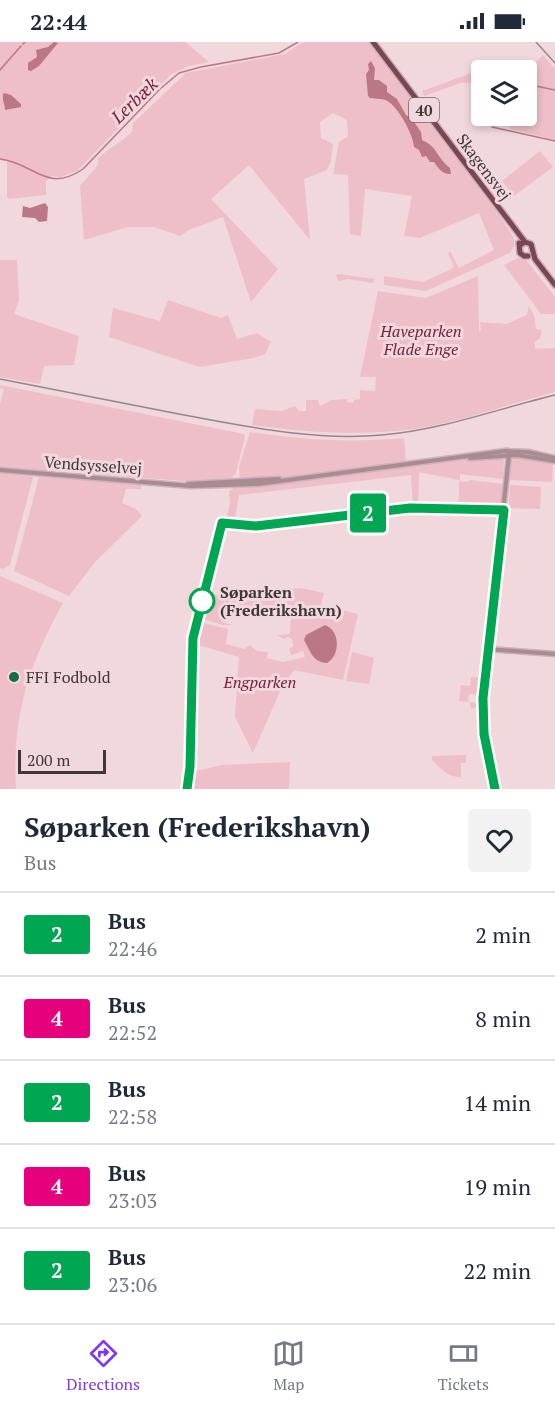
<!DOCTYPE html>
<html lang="en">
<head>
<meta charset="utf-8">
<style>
	body { margin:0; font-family:"PT Serif",serif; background:#f2f2f3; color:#1f2937; height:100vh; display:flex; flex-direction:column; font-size:22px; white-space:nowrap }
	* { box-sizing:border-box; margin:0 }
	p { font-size:20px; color:#747a83 }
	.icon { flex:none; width:33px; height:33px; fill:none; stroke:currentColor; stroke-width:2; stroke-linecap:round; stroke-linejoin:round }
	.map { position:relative; height:747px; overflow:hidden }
	.drawer { display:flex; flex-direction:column; background:#fff; flex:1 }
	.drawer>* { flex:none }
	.badge { padding:0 12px; border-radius:4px; font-size:21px; line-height:39px }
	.buttons { position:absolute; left:471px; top:18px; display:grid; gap:12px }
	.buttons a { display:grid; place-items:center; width:66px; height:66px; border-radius:6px; background:#fff; box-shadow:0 3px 9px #0003; font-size:30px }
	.scale { position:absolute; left:18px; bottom:15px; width:88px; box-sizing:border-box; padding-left:6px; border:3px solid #3f3638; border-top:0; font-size:16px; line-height:21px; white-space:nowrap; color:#3f3638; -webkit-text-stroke:4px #f1d8dd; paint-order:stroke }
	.map>.badge { position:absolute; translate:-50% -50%; box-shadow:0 0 0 3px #fff }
	.round { display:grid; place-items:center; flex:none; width:63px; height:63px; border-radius:6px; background:#f2f2f3 }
	.headline { display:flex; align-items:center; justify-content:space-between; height:102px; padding:0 24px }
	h1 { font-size:28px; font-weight:800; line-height:45px }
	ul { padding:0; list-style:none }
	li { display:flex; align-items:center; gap:18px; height:84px; padding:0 24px; border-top:2px solid #e0e1e3 }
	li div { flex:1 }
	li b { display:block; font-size:22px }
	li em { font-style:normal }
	li .badge { min-width:66px; font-weight:700; text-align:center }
	.status { display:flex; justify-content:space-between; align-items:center; height:42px; padding:0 30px; background:#fff; direction:ltr }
	.status svg { height:16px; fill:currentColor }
	.tab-bar { display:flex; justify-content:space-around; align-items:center; height:84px; border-top:2px solid #e0e1e3; background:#fff; font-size:16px; color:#747a83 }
	.tab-bar a { display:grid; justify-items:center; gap:3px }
	.tab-bar .active { color:#7c3aed }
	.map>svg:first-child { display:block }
</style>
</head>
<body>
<div class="status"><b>22:44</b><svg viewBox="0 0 49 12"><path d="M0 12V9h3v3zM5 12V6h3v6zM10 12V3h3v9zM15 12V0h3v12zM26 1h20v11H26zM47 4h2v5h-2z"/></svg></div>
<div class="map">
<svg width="555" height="747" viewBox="0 0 555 747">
	<rect width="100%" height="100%" fill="#f1d8dd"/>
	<g fill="#eebfc8">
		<polygon points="0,0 185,0 209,20 188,24 170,33 77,129 61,135 52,134 46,139 46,153 9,157 7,155 7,119 0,118"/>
		<path d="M303 0H369L495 166 514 196V204L510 211 426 249 384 243V234L423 240 452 227 454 224 448 212 450 209 459 226 494 208 479 171 420 196 404 194 412 154 365 147 361 194 350 192 348 133 333 132 339 100 348 94 347 78 333 71 320 80 321 96 333 102 331 119 327 128 304 137 310 198 249 123 211 157 278 227 251 260 223 175 189 188 180 194 154 185H128L84 198 80 144 98 123V116C110 106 121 100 132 90L133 81 186 31 285 12Z"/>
		<polygon points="543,13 555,27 555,98 511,87 499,74 526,74 526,28 503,28 505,19 526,27 530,26"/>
		<polygon points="477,29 481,31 481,53 472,41 461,41 424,54 422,49"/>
		<polygon points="540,109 553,125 514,154 502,139"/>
		<polygon points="518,216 527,219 555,255 555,272 541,272 504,223"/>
		<polygon points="0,218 17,218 19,258 14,272 79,294 74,323 44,324 40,342 0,335"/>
		<polygon points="338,232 375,237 373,241 348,237 338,239 336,233"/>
		<path d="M478 234 479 290 481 288 480 280 506 282 527 273 529 264 534 273 536 287 542 288 540 296 535 300V307L555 306V350C512 361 470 377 426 385 368 395 310 391 252 383L255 367 282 369 295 364 299 369H306V358H318L320 364 331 358 347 357V360L353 361 354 358 360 357V348L375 349 376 335H360L378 249 426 256Z"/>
		<polygon points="168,258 221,276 228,273 237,297 257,291 271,300 265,312 254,316 200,325 109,295 113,266 160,279"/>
		<polygon points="0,343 244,392 245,394 236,431 230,438 184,439 0,425 0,362 4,347 0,346"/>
		<path d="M250 390C302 398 352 401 404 396L406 420 280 436 240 439 239 425Z"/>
		<polygon points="513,414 536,417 555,422 553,422 552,440 510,438 511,417"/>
		<polygon points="500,415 504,419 503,437 460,432 460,439 467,440 470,438 503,442 501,463 497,467 459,466 459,438 419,430 418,464 406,464 413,463 411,433 239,453 234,481 226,479 230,462 229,450 233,446 430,421"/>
		<polygon points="0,431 33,435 10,523 3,527 0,526"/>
		<polygon points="39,435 142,442 141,447 126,447 122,461 136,467 142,474 95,520 69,554 14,529"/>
		<polygon points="510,443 541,445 540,467 511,466 509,463"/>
		<path d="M0 534 63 561C28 624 12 675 16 747H0Z"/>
		<polygon points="251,546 264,550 301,546 324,551 321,562 324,564 358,572 343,638 294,628 282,645 253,711 235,675 239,615 195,602 199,580 228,587 226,602 244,607 250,603 257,609 268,610 267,616 283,620 305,615 303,609 291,613 289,607 293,604 292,597 288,595 284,597 276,593 290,592 291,573 262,571 246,564 226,560 221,580 233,583 223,583 200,576 207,551 247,560"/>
		<polygon points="352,610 374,616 369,642 346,639"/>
		<polygon points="471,635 480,635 481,637 478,665 471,667 470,660 476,661 477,653 469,652 468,660 459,659 461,643 470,644"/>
		<path d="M466 713V721H461V735C447 735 444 729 432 718V714Z"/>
		<polygon points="290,720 289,747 194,747 196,729 222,723"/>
	</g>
	<g fill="#bb7786">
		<polygon points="54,0 58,1 39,24 31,29 28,28 28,21 37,15 36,8 48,5"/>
		<path d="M371 19 375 26 374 38H379L387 44V50L397 57 406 73 412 77 421 90 422 98C439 106 436 115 450 126L451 132C443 133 438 126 434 120H430L426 114 422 115 419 108 414 105C413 92 399 67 389 60 384 56 376 57 370 56L368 54 366 32 369 28 368 22Z"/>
		<path d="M5 51 11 53 21 62V65L5 68C5 62 2 59 3 52Z"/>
		<polygon points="45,161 48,165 47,179 39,180 35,176 22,175 23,164 30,166"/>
		<path d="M325 583C340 588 341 613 327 621 312 620 310 608 304 598L306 593Z"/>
	</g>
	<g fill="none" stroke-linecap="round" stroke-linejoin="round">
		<g stroke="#bb7786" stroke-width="1.5">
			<polyline points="23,2 25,0"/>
			<polyline points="0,28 21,4"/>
			<polyline points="526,42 555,48"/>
			<polyline points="492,85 555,99"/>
			<path d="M0 117C35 121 46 152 83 127L160 47 179 31 201 25 279 11 298 0"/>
		</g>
		<defs>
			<g id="minor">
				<polyline points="470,416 517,413 555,419"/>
				<polyline points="0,428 191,444 258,442 505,409 528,410 555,416"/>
				<polyline points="188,442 279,437"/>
				<polyline points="488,607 555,612"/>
				<polyline points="495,747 484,691 483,656 509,413 507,409"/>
			</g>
			<g id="major">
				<polyline points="373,0 525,200"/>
				<polyline points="519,201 520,211 524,214 528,214"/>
				<polyline points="520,203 525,200 531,202 535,217 555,243"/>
			</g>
		</defs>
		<use href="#minor" stroke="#cab4b9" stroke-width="7"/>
		<use href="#major" stroke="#cab4b9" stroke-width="8"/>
		<use href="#minor" stroke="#ab8b92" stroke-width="4"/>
		<use href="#major" stroke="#7b4653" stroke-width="5"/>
		<g stroke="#968689" stroke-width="1.5">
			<polyline points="536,0 555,21"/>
			<path d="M0 337C61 349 122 361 184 373 249 385 315 399 382 393 442 388 497 367 555 353"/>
		</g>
	</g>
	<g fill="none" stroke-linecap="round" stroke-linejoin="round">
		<defs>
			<polyline id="line" points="187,747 190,725 193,596 222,481 256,484 410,466 504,468 483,656 484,692 495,747"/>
		</defs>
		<use href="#line" stroke="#fff" stroke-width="14"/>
		<use href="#line" stroke="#00a651" stroke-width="9"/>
	</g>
	<circle fill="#fff" stroke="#00a651" stroke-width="3" cx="202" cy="559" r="12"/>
	<circle fill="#156c3e" stroke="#f1d8dd" stroke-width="2" cx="14" cy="635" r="6"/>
	<g text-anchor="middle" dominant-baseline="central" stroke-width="6" stroke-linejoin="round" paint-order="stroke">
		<rect fill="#f1d8dd" stroke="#74676a" stroke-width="1.5" x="409" y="56" width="30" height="24" rx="4.5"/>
		<g font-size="15" font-weight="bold" fill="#3f3638">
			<text x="424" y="68">40</text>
		</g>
		<g font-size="16" fill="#3f3638" stroke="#f1d8dd">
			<text transform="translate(484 125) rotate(53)">Skagensvej</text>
			<text transform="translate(93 423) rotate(4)">Vendsysselvej</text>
		</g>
		<g font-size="16" font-style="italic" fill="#76223d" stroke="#f1d8dd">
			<text x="421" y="289">Haveparken<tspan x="421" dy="18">Flade Enge</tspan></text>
			<text x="260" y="640">Engparken</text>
		</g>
		<g font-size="16" font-weight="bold" fill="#3f3638" stroke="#f1d8dd" text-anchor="start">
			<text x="220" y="550">Søparken<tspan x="220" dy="18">(Frederikshavn)</tspan></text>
		</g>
		<g font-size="16" fill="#3f3638" stroke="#f1d8dd" text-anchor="start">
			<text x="26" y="635">FFI Fodbold</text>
		</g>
		<g font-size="18" font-style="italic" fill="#731f3b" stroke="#f1d8dd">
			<text transform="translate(134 58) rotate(-44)">Lerbæk</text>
		</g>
	</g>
</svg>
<div class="buttons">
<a><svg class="icon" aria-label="layers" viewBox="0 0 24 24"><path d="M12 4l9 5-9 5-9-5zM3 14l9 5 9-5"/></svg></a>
</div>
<div class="scale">200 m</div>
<b class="badge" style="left:368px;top:471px;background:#00a651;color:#fff">2</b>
</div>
<section class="drawer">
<div class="headline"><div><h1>Søparken (Frederikshavn)</h1><p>Bus</p></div><a class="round"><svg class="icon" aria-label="heart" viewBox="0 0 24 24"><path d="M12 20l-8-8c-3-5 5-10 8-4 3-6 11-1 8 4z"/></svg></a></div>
<ul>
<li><span class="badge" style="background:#00a651;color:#fff">2</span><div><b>Bus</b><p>22:46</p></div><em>2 min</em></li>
<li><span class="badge" style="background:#e6007e;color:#fff">4</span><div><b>Bus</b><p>22:52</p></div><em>8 min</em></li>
<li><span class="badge" style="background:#00a651;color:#fff">2</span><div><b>Bus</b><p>22:58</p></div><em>14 min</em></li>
<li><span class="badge" style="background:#e6007e;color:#fff">4</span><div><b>Bus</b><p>23:03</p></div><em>19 min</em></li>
<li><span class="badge" style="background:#00a651;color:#fff">2</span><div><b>Bus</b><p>23:06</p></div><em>22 min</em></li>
</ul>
</section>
<nav class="tab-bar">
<a class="active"><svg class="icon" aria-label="directions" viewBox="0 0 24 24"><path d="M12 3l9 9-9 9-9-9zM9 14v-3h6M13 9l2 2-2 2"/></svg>Directions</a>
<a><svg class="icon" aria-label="map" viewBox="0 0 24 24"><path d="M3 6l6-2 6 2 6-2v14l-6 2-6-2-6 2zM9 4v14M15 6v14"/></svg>Map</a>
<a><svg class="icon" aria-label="tickets" viewBox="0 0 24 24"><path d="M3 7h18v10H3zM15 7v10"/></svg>Tickets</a>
</nav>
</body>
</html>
